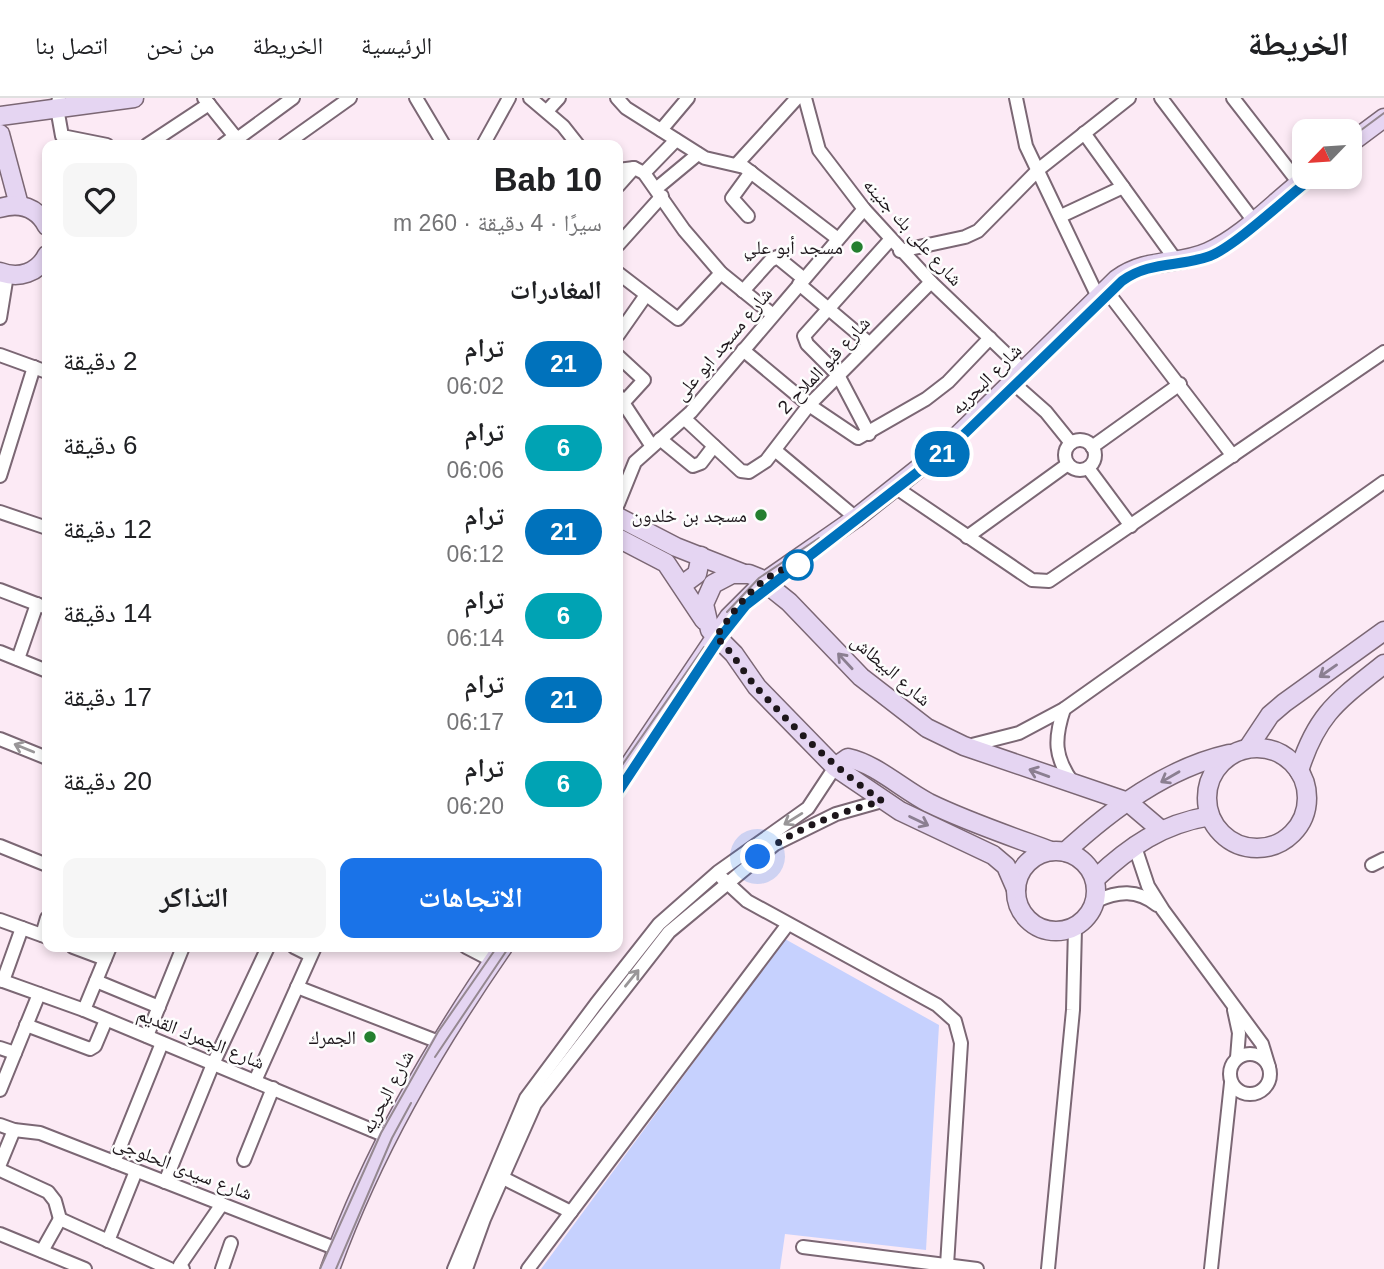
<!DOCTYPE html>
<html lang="ar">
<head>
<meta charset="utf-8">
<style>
	body { margin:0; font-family:Helvetica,"Noto Naskh Arabic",sans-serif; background:#f6f6f6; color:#202124; direction:rtl; height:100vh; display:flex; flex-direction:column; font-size:26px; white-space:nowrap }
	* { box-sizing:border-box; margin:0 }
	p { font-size:23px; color:#757577 }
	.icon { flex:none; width:38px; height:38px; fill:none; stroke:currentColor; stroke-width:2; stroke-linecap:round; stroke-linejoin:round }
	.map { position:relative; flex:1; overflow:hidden; direction:ltr }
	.sheet { position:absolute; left:42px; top:42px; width:581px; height:812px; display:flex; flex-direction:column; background:#fff; border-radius:14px; box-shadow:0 4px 10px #0003; direction:rtl }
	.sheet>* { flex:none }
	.badge { padding:0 14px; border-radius:23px; font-size:24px; line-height:46px }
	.needle { width:46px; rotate:245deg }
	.tools { position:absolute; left:1292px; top:21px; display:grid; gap:14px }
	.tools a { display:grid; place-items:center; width:70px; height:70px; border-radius:14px; background:#fff; box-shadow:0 4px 10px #0003; font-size:35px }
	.you { position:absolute; width:35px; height:35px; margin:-18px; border:5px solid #fff; border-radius:50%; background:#1a73e8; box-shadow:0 0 0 10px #1a73e833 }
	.map>.badge { position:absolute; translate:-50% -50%; box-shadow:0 0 0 4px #fff }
	h2 { padding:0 21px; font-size:26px; line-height:63px }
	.round { display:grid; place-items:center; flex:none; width:74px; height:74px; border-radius:14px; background:#f6f6f6 }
	.summary { display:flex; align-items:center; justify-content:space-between; height:119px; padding:0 21px }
	h1 { font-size:33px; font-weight:800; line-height:52px }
	.button { display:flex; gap:14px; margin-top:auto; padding:14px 21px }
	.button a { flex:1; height:80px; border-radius:14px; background:#1a73e8; color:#fff; font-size:28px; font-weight:800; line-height:80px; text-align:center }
	.button a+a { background:#f6f6f6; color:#202124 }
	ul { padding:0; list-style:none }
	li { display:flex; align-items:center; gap:21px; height:84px; padding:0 21px }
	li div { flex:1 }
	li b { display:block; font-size:26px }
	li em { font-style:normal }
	li .badge { min-width:77px; font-weight:700; text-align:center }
	header { display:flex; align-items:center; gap:42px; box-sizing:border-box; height:98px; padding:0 35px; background:#fff; border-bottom:2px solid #e0e0e0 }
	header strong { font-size:33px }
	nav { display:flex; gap:38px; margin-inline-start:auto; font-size:24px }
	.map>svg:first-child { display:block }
</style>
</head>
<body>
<header>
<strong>الخريطة</strong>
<nav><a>الرئيسية</a><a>الخريطة</a><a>من نحن</a><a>اتصل بنا</a></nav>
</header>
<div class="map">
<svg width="1384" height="1171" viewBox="0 0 1384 1171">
	<rect width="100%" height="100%" fill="#fceaf5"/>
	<polygon fill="#c6d1fe" points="785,841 939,927 926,1152 785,1136 780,1171 541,1171"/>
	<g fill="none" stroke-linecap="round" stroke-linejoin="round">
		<defs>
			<g id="street">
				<polyline points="59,0 57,10 62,38 107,47"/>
				<polyline points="204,0 241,46"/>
				<polyline points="416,0 444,47"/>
				<polyline points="530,0 563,28 578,47"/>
				<polyline points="617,0 626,10 705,60 744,69 838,141"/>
				<polyline points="805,0 819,52 864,111 931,184 1024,273"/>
				<polyline points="1016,0 1026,48 1098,199"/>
				<polyline points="1161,0 1253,122"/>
				<polyline points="1233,0 1299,85"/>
				<polyline points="547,13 559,0"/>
				<polyline points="661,32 688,0"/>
				<polyline points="1084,35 1175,161"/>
				<polyline points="237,41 293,0"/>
				<polyline points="147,47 209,6"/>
				<polyline points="223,47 235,38"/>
				<polyline points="284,47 350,0"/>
				<polyline points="483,47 509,0"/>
				<polyline points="737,66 797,0"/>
				<polyline points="618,72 634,70 644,75 684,132 721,175 773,217"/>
				<polyline points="644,75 676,42"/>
				<polyline points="618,88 634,70"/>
				<polyline points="657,90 698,56"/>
				<polyline points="748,118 732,100 751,74"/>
				<polyline points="1061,118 1123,89"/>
				<polyline points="618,147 662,98"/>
				<polyline points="900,153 965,139 978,133 1039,71 1129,0"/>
				<polyline points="618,175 678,221 721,175"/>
				<polyline points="799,186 869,245"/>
				<polyline points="1106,192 1233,358"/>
				<polyline points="743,193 770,163 777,159 804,181"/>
				<polyline points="0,220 7,177"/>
				<polyline points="618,237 646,197"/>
				<polyline points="743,252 809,307 858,340 926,301 948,284 990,240"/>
				<polyline points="0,257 47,274"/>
				<polyline points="618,258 644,282 623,305"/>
				<polyline points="1012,284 1046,314 1071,345"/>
				<polyline points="618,297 651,347"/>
				<polyline points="685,321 741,373 749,374 766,363 809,307 931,184"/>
				<polyline points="869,336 838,277 807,246 804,238 890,142"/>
				<polyline points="660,341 693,368 701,365 714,348"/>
				<circle cx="1080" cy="357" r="15"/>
				<polyline points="1092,349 1180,286"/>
				<polyline points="776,353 856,420"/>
				<polyline points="1088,370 1131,428"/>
				<polyline points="0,378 34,269"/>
				<polyline points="895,389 1032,482 1049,483 1384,254"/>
				<polyline points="618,406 635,364 691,314 864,111"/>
				<polyline points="0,414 47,430"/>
				<polyline points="967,439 1068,366"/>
				<polyline points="0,492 47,510"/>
				<polyline points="0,554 47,573"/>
				<polyline points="18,561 37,506"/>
				<path d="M1064 611C1054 641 1054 659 1073 685"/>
				<polyline points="0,641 47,660"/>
				<polyline points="968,648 1019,635 1064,611 1384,384"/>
				<polyline points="1134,746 1148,788 1163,812 1262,946 1269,969"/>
				<polyline points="0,748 47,767"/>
				<polyline points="1372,767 1384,761"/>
				<polyline points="722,780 747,803 937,907 955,923 961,945 947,1167"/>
				<path d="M1096 803C1118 793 1137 791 1157 807"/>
				<polyline points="0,822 47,839"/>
				<polyline points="42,837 47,820"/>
				<polyline points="73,849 105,861"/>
				<polyline points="294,849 310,857"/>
				<polyline points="466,849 493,863"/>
				<polyline points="0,882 84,912 386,1038"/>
				<polyline points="3,883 22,830"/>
				<polyline points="96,883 159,909"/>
				<polyline points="297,889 439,944"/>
				<polyline points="84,912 110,849"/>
				<polyline points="1234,912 1239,935 1237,960"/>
				<polyline points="26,927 90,951 95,948 106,922"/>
				<polyline points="147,938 183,849"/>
				<polyline points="0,950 15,955"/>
				<circle cx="1250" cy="976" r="20"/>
				<polyline points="255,983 315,849"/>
				<polyline points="0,992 39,896"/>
				<polyline points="0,1027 14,1032 40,1035 337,1151"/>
				<polyline points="244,1062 273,990"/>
				<polyline points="114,1064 162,945"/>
				<polyline points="0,1066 14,1032"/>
				<polyline points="0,1072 48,1094 55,1103 60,1121 170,1171"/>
				<polyline points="503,1080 571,1114"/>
				<polyline points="165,1084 213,966 268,849"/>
				<polyline points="0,1136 85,1171"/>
				<polyline points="108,1143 136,1073"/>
				<polyline points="803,1149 977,1171"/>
				<polyline points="42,1153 60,1121"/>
				<polyline points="183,1171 180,1167 222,1106"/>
				<polyline points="222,1171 231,1145"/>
				<polyline points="454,1171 526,1000 596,906 659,826 718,774 808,710 835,669"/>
				<polyline points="466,1171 484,1121 535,1006 669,834 775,746 836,716 882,703"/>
				<polyline points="528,1171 788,826"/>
				<polyline points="1048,1171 1073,912 1075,830"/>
				<polyline points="1211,1171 1231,985"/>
			</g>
			<g id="secondary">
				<polyline points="0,18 134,0"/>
				<polyline points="0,36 19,107"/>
				<polyline points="1349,46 1384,20"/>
				<path d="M0 110C20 104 37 109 47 128"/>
				<path d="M0 174C19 181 38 175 47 157"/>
				<polyline points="618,419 676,449 742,475"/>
				<polyline points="618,440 666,465 704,522"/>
				<polyline points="682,487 697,476 701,458"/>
				<polyline points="1248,650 1270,617 1284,605 1384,533"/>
				<circle cx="1257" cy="700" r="50"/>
				<path d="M835 669 848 660C876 666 902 691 929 705 968 724 1010 738 1051 753"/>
				<path d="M1299 673C1317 615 1339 602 1384 566"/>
				<path d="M618 684 729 519 764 484 856 420 948 347 1117 181C1148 159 1177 168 1208 154 1244 138 1275 103 1307 79"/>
				<circle cx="1056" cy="793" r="40"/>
				<path d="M1065 754C1112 711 1167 670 1229 656"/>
				<path d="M1095 781C1130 748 1162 726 1210 718"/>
				<polyline points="1016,791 1006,768 993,757 900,713 835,669 757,589 734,556 710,532 704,506 713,486 732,476 749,476 759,480 789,504 861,579 927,630 964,648 1128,704 1161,732"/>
				<path d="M330 1171C372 1055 433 950 503 849"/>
			</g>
		</defs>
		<use href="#street" stroke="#7b6774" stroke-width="16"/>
		<use href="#secondary" stroke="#7b6774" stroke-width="21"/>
		<use href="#street" stroke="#fff" stroke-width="12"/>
		<use href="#secondary" stroke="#e5d5f2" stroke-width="18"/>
		<g stroke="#958891" stroke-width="2">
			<polyline points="1349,41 1384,15"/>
			<polyline points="727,514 759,480 819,440"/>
			<polyline points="618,673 704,549"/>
			<path d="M618 694 719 542 746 507 954 346 1122 183C1149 163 1180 169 1210 158 1237 148 1287 99 1313 79"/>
			<polyline points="435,959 509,849"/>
			<polyline points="320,1171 381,1035 438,934 497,849"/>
			<polyline points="336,1171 392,1040 411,1005"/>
		</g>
	</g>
	<defs><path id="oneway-shaft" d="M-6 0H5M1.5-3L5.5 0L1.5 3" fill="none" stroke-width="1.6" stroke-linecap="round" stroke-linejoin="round" transform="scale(1.75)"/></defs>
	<g stroke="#8b7f91">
		<use href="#oneway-shaft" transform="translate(845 563) rotate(-133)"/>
		<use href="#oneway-shaft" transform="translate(1328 573) rotate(145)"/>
		<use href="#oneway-shaft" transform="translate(1039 675) rotate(-160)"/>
		<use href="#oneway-shaft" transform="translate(1170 679) rotate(150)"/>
		<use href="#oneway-shaft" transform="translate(919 723) rotate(26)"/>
	</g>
	<g stroke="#999698">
		<use href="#oneway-shaft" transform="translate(24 650) rotate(-158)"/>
		<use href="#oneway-shaft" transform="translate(793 721) rotate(148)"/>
		<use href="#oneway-shaft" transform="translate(632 880) rotate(-51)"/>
	</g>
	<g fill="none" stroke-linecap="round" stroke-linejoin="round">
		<defs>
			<path id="line" d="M618 694 719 541 746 507 954 346 1122 183C1149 163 1180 169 1210 158 1236 148 1288 98 1313 79"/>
		</defs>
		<use href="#line" stroke="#fff" stroke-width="16"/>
		<use href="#line" stroke="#0072bc" stroke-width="10"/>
		<path stroke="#1d161b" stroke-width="7" stroke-dasharray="0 12.6" d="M758 759C795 730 837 715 882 703 835 671 795 631 757 590 742 573 733 554 716 539 735 510 762 473 798 467"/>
	</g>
	<g fill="#247f2f" stroke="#fdfdfd" stroke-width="2.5">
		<circle cx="857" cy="149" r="7"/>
		<circle cx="761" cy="417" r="7"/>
		<circle cx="370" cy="939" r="7"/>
	</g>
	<circle fill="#fff" stroke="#0072bc" stroke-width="3.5" cx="798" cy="467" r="14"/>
	<g text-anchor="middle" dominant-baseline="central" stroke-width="5" stroke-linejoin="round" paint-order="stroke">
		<g font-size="19" fill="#1d161b" stroke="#fdfdfd">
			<text transform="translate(913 134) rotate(48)">شارع على بك جنينه</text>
			<text transform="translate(723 246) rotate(-50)">شارع مسجد ابو على</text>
			<text transform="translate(824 267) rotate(-47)">شارع قبو الملاح 2</text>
			<text transform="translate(986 281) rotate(-45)">شارع البحريه</text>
			<text transform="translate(891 572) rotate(41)">شارع البيطاش</text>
			<text transform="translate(201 940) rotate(22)">شارع الجمرك القديم</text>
			<text transform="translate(387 994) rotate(-62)">شارع البحريه</text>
			<text transform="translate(183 1070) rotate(21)">شارع سيدى الحلوجى</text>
		</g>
		<g font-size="19" fill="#1d161b" stroke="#fdfdfd" text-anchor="end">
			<text x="843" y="149">مسجد أبو علي</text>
			<text x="747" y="417">مسجد بن خلدون</text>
			<text x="356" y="939">الجمرك</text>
		</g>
	</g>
</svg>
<div class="tools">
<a><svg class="needle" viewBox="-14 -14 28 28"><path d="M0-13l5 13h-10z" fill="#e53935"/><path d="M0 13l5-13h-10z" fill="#757577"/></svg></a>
</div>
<div class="you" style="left:758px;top:759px"></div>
<b class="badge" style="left:942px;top:356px;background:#0072bc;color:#fff">21</b>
<section class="sheet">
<div class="summary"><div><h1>Bab 10</h1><p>سيرًا · 4 دقيقة · 260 m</p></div><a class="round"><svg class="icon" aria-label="heart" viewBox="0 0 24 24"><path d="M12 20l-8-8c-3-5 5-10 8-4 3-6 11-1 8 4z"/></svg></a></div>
<h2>المغادرات</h2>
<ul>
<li><span class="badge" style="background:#0072bc;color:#fff">21</span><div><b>ترام</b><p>06:02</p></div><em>2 دقيقة</em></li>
<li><span class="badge" style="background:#00a3b4;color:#fff">6</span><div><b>ترام</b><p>06:06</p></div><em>6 دقيقة</em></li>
<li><span class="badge" style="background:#0072bc;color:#fff">21</span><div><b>ترام</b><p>06:12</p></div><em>12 دقيقة</em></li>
<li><span class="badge" style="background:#00a3b4;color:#fff">6</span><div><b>ترام</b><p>06:14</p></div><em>14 دقيقة</em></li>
<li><span class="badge" style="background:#0072bc;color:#fff">21</span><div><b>ترام</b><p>06:17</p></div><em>17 دقيقة</em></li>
<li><span class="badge" style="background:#00a3b4;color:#fff">6</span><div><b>ترام</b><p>06:20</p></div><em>20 دقيقة</em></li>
</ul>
<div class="button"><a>الاتجاهات</a><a>التذاكر</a></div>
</section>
</div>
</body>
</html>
